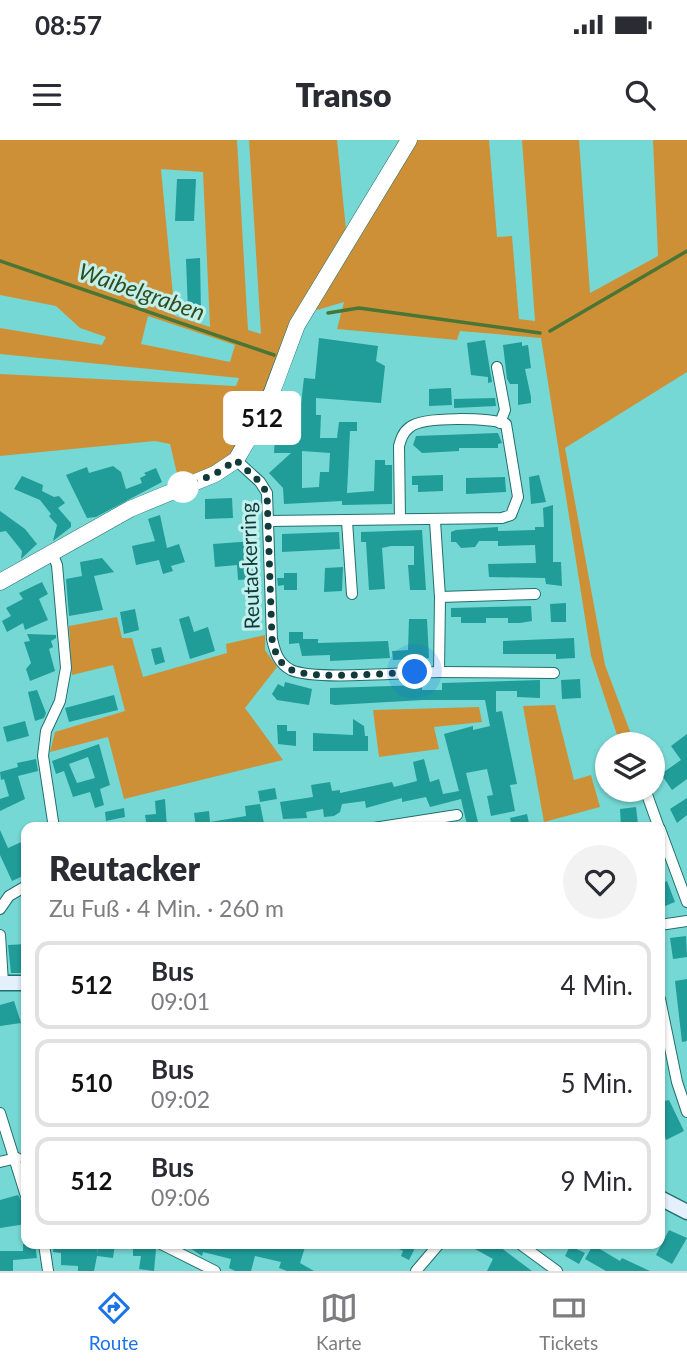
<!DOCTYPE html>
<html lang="de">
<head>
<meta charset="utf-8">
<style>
	body { margin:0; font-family:Lato,sans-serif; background:#f2f2f3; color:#2b2b33; height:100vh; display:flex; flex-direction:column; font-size:26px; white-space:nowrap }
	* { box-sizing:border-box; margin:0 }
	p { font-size:23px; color:#7c7c81 }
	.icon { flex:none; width:38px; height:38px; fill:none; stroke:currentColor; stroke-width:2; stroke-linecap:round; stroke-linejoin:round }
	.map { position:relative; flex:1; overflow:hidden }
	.drawer { position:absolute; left:21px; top:682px; width:644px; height:427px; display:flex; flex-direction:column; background:#fff; border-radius:14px; box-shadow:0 2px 5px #0004 }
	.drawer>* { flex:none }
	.badge { padding:0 14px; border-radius:5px; font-size:24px; line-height:46px }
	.buttons { position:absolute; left:595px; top:592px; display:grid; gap:14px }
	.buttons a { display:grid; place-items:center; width:70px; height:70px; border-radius:50%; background:#fff; box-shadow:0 2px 5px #0004; font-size:35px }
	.you { position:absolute; width:35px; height:35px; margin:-18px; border:5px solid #fff; border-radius:50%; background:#1a73e8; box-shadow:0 0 0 10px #1a73e833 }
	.map>.badge { position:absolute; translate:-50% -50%; box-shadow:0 0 0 4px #fff }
	.round { display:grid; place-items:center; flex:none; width:74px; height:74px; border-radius:37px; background:#f2f2f3 }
	.head { display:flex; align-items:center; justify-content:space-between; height:119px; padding:0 28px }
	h1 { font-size:33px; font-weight:800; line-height:52px }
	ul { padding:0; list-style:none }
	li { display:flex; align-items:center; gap:21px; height:88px; margin:0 14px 10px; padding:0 14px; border:4px solid #e1e1e2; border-radius:14px }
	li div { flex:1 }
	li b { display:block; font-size:26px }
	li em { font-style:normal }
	li .badge { min-width:77px; font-weight:700; text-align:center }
	.status { display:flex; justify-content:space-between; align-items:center; height:49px; padding:0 35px; background:#fff; direction:ltr }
	.status svg { height:19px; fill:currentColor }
	header { display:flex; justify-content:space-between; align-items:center; height:91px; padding:0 28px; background:#fff; font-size:32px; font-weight:800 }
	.tabs { display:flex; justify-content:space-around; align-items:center; height:98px; border-top:2px solid #e1e1e2; background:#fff; font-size:19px; color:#7c7c81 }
	.tabs a { display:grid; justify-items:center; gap:4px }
	.tabs .active { color:#1a73e8 }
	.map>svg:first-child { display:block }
</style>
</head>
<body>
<div class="status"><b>08:57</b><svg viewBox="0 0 49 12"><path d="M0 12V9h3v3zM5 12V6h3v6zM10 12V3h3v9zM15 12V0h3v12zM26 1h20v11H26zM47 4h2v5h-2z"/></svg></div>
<header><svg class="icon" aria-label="menu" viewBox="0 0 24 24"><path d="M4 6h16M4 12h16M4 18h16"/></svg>Transo<svg class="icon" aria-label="search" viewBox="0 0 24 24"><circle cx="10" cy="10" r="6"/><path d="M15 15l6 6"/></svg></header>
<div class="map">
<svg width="687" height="1131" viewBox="0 0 687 1131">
	<rect width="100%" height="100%" fill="#76d8d4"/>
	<g fill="#ce9037" fill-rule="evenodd">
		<path d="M0 0H237L248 190 261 194 249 0H337L346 90 399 0H489L497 97 512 96 519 179 535 181 522 0H579L590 153 658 116 653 0H687V232L565 308 605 525 631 594 619 601 591 516 541 198 460 191 457 200 337 189 344 162 317 170 304 164 286 191 262 262 232 315 216 326 179 342 170 304 155 301 0 316V234L236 246 239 238 0 214V188L102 205 106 197 80 188 56 166 0 155ZM161 29 203 32 210 187 175 176ZM148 176 235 205 230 222 141 204Z"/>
		<polygon points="117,477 122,498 132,498 143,537 227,513 226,504 265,495 265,510 277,527 245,568 283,620 124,659 108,597 50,612 55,592 125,571 113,525 72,535 69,486"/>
		<polygon points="555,565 574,640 591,635 600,667 544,682 523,566"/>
		<polygon points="479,567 482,582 434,587 439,609 379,617 373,570"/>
	</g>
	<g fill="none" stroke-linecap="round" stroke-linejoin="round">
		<g stroke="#497634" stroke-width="3.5">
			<polyline points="0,121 274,215"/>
			<polyline points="328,173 359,168 540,193"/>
			<polyline points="550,191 687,111"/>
		</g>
	</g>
	<g fill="#209c99" fill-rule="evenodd">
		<polygon points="177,39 196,39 194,81 175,81"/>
		<polygon points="200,118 201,172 188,172 186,119"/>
		<path d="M319 198 378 206 376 221 385 226 381 263 316 258V275H321L320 298H337L339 282H357V291H350L347 353 374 351 375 320H385V325H392V364L342 365V361L284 364 283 348 269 333 291 313H274L275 297 297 298 304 238 315 239ZM302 311 330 313 329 332H320L319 347 302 348Z"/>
		<polygon points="485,200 492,242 488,243 488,237 471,235 467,203"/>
		<polygon points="522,202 522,206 528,205 531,228 525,229 531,257 531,263 518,265 518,244 510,244 507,239 503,205"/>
		<polygon points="451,248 452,265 429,266 429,249"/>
		<polygon points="495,258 496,266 454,268 454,259"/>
		<polygon points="498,293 502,303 498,304 498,308 459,308 459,311 422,313 413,305 416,296"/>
		<polygon points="113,326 121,332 126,349 142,343 140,338 146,335 144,333 156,328 162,342 96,377 87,378 66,335 87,327 89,333"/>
		<polygon points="443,335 443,351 418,352 418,345 412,345 412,336"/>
		<polygon points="539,335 546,362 531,364 529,337"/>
		<polygon points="22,336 43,345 42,351 54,357 59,356 65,363 58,368 71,383 71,387 53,401 57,385 49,376 51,374 40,360 14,349"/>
		<polygon points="505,337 506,352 466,354 466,338"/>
		<polygon points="232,358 233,378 205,379 205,359"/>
		<polygon points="553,365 553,422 561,422 562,446 546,444 545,438 489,437 488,424 536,423 535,405 498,406 498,401 479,401 475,407 461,408 456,402 451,402 451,392 456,390 498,387 498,391 535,390 535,387 544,387 543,368"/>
		<polygon points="0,371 25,389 37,404 21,419 22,411 6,391 0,392"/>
		<polygon points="160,375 167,408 179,404 185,422 171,426 173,431 163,434 159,420 136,425 132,406 155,401 148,379"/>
		<polygon points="422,390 426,450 410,450 408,425 414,425 414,406 391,406 382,408 385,449 369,450 366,402 361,402 361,392"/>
		<polygon points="339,392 340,409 282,412 282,394"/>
		<polygon points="254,401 254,439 238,440 237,425 215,427 213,404"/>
		<polygon points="102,418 114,432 94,436 103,470 69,476 66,439 82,436 80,422"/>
		<polygon points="343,427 342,451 324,452 325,428"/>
		<polygon points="284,433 297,433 297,450 284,450 284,445 278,446 277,438 284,438"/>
		<polygon points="42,442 48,454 39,459 48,480 25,490 23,483 7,492 2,481 11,476 6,468 23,459 19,453"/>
		<polygon points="566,463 566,482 551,482 550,464"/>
		<polygon points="531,466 532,481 520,483 508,483 508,478 486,478 486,483 461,483 461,477 451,477 451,468"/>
		<polygon points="135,469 139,490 124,494 120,472"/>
		<polygon points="189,476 194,492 208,487 215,511 190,519 179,479"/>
		<polygon points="409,479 427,479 429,518 423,519 421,524 418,519 393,520 392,511 408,510"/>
		<polygon points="289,492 303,492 303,499 318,499 318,503 388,501 390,518 330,521 330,515 302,516 299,503 289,504"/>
		<polygon points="27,494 56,495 56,498 51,501 53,507 49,509 55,531 30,541 26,529 31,523 24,502 30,501"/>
		<polygon points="574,498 575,518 556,519 556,514 503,514 503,501"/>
		<polygon points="161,507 165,522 155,525 151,509"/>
		<polygon points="580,539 581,558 562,559 561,540"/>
		<polygon points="540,540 540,558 517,557 517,551 496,551 496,572 502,571 517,644 510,645 515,671 491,676 487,656 493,655 487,629 466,633 478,682 467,685 461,659 430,667 426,657 402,662 402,658 366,668 365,661 342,664 340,672 334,676 324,677 323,669 306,672 307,678 283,679 280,662 313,657 311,645 330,642 332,651 340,650 340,653 392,642 394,647 417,641 413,622 424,619 430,642 439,639 443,654 459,651 444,594 473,586 473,590 490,586 485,560 423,560 335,565 330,564 330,548 422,545 422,550 442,550 442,543"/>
		<polygon points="285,542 312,549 309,565 277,560 272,554 278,544 284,547"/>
		<polygon points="37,550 46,573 44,578 35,581 28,552"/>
		<polygon points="114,555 118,570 69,582 65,568"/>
		<polygon points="353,579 364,586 365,596 368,596 368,611 313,611 313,593 353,595"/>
		<polygon points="25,581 29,596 7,602 3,587"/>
		<polygon points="277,585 287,585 287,591 296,591 296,606 278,604"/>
		<polygon points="687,594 687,639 672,650 661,634 681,620 671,606"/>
		<path d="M99 604 110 645 100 649 104 665 95 668 90 652 73 657 64 631 56 634 52 621ZM88 617 95 638 77 643 69 624Z"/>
		<polygon points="36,619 38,631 18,636 25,659 0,671 0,659 9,656 11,663 4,639 1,640 0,632 18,627 17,623"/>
		<polygon points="275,648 277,659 260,662 258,651"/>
		<polygon points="687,658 687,675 677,683 670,669"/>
		<polygon points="165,659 167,688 147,688 145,675 156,674 155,661"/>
		<polygon points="260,664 265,688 196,688 194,673 209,671 210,682 246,676 245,666"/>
		<polygon points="636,667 638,684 621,686 620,669"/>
		<polygon points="124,668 125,677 106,681 105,672"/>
		<polygon points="527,674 530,688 512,688 510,678"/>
		<polygon points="0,690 8,708 26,700 26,718 21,720 25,735 12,741 0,715"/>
		<polygon points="667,741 675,762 660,768 660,744"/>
		<polygon points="686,796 687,817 673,819 670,798"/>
		<polygon points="26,804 25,833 11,833 8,805"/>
		<polygon points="687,839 687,901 682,902 675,841"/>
		<polygon points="14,861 21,883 0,886 0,865"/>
		<polygon points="669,960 684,991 666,1000 660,979 660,962"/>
		<polygon points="18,1055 25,1067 26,1084 0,1088 0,1060"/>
		<polygon points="669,1090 687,1098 672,1124 656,1115"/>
		<polygon points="23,1104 35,1104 37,1118 13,1120 13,1131 0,1131 0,1111 23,1111"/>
		<polygon points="54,1104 81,1104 81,1108 97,1109 97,1114 98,1104 115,1104 113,1118 97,1116 94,1131 78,1131 78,1126 61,1125 61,1113 53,1112"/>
		<polygon points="184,1104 306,1104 300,1123 314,1131 287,1131 279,1128 281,1122 255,1116 251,1131 235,1131 229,1128 231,1119 203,1112 202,1116"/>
		<polygon points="389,1104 417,1104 409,1120 401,1116 403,1111"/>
		<polygon points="466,1104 496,1104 532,1131 487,1131 493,1119"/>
		<polygon points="593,1105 620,1121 622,1118 650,1131 606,1131 585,1119"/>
		<polygon points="133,1106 156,1109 154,1131 139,1129 141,1116 133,1116"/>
		<polygon points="570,1106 585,1113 579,1124 565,1116"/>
	</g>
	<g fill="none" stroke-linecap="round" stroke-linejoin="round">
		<defs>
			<g id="street">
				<polyline points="497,227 505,270 500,283"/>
				<path d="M236 320 260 342 267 353 272 499C275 512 278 523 291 530 315 541 408 532 439 532L440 457 435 381"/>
				<path d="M268 381 502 378 511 375 518 357 506 284C489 278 424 276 410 287 403 292 401 299 399 306L400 379"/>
				<polyline points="347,381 352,454"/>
				<polyline points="53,415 57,425 66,528 60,561 46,591 43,616 54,688"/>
				<polyline points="440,457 535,454"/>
				<polyline points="439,532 554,533"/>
				<polyline points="645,649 659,688"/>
				<polyline points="374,688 457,675"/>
				<polyline points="660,689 687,762"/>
				<polyline points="0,769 9,756 26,746"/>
				<polyline points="660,785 687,781"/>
				<polyline points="0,795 3,843"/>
				<polyline points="660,859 677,942 687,972"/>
				<polyline points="0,973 26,1056"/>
				<polyline points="0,1022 17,1018"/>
				<polyline points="44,1104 48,1131"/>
				<polyline points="161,1104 215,1131"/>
				<polyline points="520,1104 557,1131"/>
				<polyline points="416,1131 439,1104"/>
			</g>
			<g id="secondary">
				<polyline points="0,442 130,369 215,334 236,320 265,270 297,185 409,0"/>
				<polyline points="0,843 26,843"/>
				<polyline points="660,1058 687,1072"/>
			</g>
		</defs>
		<use href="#street" stroke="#21706e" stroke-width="12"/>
		<use href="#secondary" stroke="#21706e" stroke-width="17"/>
		<use href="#street" stroke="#fff" stroke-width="10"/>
		<use href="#secondary" stroke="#e5f0fd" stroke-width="14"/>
	</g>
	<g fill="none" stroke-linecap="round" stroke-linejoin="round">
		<defs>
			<polyline id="line" points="0,442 130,369 215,334 236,320 265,271 297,185 409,0"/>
		</defs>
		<use href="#line" stroke="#fff" stroke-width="16"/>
		<use href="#line" stroke="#fff" stroke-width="10"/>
		<path stroke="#103b3a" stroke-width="7" stroke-dasharray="0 12.6" d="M183 347 215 334 236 320 260 342 267 353 272 499C275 512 278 524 292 530 315 540 387 533 415 532"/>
	</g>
	<circle fill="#fff" stroke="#fff" stroke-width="3.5" cx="183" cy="347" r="14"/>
	<g text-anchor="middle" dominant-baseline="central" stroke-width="6" stroke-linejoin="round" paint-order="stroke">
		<g font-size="21" fill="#103b3a" stroke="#c2f0ed">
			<text transform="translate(249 426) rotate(-92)">Reutackerring</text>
		</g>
		<g font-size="23" font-style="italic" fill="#334c1c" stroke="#c2f0ed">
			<text transform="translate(142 151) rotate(19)">Waibelgraben</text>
		</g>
	</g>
</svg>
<div class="buttons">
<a><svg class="icon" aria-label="layers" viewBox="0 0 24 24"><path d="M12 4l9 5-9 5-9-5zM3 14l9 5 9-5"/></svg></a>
</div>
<div class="you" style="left:415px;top:532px"></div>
<b class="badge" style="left:262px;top:278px;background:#fff;color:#111">512</b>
<section class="drawer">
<div class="head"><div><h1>Reutacker</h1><p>Zu Fuß · 4 Min. · 260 m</p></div><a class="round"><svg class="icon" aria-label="heart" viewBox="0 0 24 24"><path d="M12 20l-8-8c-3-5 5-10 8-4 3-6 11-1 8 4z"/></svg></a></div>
<ul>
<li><span class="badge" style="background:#fff;color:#111">512</span><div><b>Bus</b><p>09:01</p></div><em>4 Min.</em></li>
<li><span class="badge" style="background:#fff;color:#111">510</span><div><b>Bus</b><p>09:02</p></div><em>5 Min.</em></li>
<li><span class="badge" style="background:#fff;color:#111">512</span><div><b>Bus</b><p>09:06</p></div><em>9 Min.</em></li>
</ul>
</section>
</div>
<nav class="tabs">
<a class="active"><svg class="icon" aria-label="directions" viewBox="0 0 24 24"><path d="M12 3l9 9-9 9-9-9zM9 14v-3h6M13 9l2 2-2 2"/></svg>Route</a>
<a><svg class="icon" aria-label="map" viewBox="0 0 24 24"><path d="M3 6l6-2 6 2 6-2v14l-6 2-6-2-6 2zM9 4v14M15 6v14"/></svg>Karte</a>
<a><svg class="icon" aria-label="tickets" viewBox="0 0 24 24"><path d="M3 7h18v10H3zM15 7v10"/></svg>Tickets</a>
</nav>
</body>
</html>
